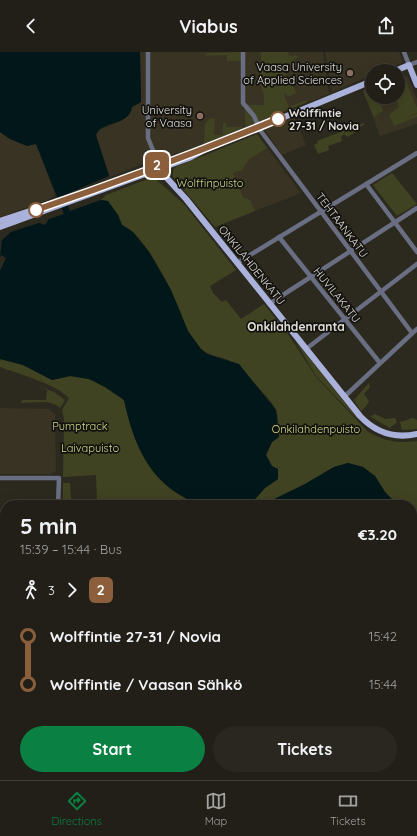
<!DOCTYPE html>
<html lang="en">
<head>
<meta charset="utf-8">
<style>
	body { margin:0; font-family:Quicksand,sans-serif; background:#292720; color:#f1f3f6; height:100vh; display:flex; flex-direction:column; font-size:15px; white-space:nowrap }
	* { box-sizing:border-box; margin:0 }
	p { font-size:13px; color:#a2a2a1 }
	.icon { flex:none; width:22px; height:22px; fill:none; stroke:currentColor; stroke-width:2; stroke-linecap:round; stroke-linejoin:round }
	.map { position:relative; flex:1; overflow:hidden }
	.sheet { position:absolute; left:0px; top:448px; width:417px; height:280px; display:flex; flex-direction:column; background:#211f17; border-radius:16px 16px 0 0; box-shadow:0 4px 16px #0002,0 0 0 1px #3e3d36 }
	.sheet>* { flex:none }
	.badge { padding:0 8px; border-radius:6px; font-size:14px; line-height:26px }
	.buttons { position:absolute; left:365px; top:12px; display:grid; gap:8px }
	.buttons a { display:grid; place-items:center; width:40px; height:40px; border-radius:50%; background:#211f17; box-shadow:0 4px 16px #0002,0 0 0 1px #3e3d36; font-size:20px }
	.map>.badge { position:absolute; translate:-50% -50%; box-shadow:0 0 0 2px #fff }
	.legs { display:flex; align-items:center; gap:6px; height:44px; padding:0 20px; font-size:13px }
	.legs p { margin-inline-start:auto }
	.headline { display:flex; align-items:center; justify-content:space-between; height:68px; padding:0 20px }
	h1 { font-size:22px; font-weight:700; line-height:30px }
	.button { display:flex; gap:8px; margin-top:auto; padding:8px 20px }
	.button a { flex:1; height:46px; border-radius:24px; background:#0b8043; color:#fff; font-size:16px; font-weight:700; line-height:46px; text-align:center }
	.button a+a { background:#292720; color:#f1f3f6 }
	ul { padding:0 20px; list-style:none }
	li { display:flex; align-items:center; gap:14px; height:48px; font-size:15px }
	li i { display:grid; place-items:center; width:6px; height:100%; margin:0 5px; background:currentColor }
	li i::after { content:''; width:10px; height:10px; margin:-5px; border:3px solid; border-radius:50%; background:#211f17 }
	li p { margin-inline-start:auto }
	li:first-child i { background:linear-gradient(#0000 50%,currentColor 0) }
	li:last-child i { background:linear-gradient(currentColor 50%,#0000 0) }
	header { display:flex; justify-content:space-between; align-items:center; height:52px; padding:0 20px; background:#211f17; font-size:18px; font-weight:700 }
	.dock { display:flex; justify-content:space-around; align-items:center; height:56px; border-top:1px solid #3e3d36; background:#211f17; font-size:11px; color:#a2a2a1 }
	.dock a { display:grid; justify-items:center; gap:2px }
	.dock .on { color:#0b8043 }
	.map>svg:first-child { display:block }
</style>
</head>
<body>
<header><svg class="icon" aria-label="back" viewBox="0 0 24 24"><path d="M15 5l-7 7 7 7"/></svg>Viabus<svg class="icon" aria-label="share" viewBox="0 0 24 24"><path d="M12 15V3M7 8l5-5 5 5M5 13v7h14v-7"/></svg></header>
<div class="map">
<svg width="417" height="728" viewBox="0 0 417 728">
	<rect width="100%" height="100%" fill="#2c291f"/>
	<g fill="#383322">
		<polygon points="140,0 323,0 329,42 204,92 166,105 160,105 110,125 96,84 99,78 123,68 132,55 141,50"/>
		<polygon points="325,0 399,0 403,10 382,19 372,19 372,23 332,40"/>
		<polygon points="404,23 408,25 417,47 417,72 380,84 363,39 372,35 372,45 398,45 398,24"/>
		<polygon points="294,65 306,93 282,103 264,77"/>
		<polygon points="0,80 10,87 27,94 36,91 55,143 48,148 0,165"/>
		<polygon points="257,82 301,141 215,175 173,125 173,118 176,115"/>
		<polygon points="0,356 49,357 55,363 56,419 51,422 0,422"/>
	</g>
	<g fill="#404321">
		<polygon points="241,0 241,9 227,9 227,3 206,4 206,1"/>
		<polygon points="261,0 288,0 289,4 297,3 298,6 294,7 295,11 298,11 298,14 294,14 292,11 285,14 286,18 284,19 287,26 290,25 296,41 288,45 286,41 284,43 289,55 306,48 307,50 245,75 245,53 264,53 264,42 258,29 261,28"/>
		<polygon points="406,29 417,56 417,61 403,67 417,62 417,65 394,74 389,63 399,55 395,45 398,45 398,32"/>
		<polygon points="372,35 372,45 378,45 383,59 374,65 363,39"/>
		<polygon points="215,66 214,83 223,83 223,71 226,71 226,75 241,75 243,72 242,76 204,92 205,72 209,67"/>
		<polygon points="364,71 364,73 355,77 356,80 347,85 344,82 341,85 342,89 328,94 329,98 318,102 314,93 318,91 317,89"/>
		<polygon points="257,82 267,96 249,107 242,118 233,121 243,145 250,148 255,159 215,175 173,125 173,118 176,115"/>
		<polygon points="392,121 417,152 397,164 373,133"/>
		<path d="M153 125 184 152 236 218 210 234 213 241 222 250 226 248 241 267 264 252 288 282 316 325 367 379C383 389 399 392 417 389V460L412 459V453H398L385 440 375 424 363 415 348 411 334 415 305 432 262 453H254L253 450 265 436 278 427 266 403 272 390 279 385C278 377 279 366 276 358 274 350 236 311 228 308 214 303 204 303 195 290 187 279 183 266 178 254 169 233 144 181 122 173L118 163 108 149 101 148 106 143Z"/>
		<polygon points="296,290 299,293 362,372 316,324"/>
		<path d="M0 307 23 313 52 328 70 324 89 327 105 335 124 348C135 396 152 439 204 453H63V431H70L71 448 97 449 96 423 63 425 64 367 62 358 69 346C54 331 21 323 0 315Z"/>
		<polygon points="369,331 370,335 364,342 369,349 367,353 361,359 354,348"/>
		<path d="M34 332 54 340 65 348 60 356C51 347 34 351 21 351L22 348H46L47 338Z"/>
		<polygon points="375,362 385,367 395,366 397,370 390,376 371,365 371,364"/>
		<polygon points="413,366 417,368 417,377 402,378 400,370"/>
		<polygon points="0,602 5,604 5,723 192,723 192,728 0,728"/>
		<polygon points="206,723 323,723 327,728 205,728"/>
		<polygon points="366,723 408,723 405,728 379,728"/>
	</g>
	<g fill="#021719">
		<path d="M0 0H140L141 50 132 55C129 75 101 68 96 83L109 124 64 143 70 159 101 148 108 149 118 163 122 173 133 180 149 200 171 238 188 279 201 297 207 302 239 312 276 358 279 385 272 390 266 403 272 414 278 417V427L265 436 253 449 254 453H252L250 450C235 450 220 455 205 453 195 452 185 446 177 441 144 419 132 385 124 348L105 335 89 327 70 324 52 328 23 313 0 307V219L6 206 2 203 0 205 2 188 11 180 39 171 45 173 49 167 64 162 36 92 27 94 10 87 0 80Z"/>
		<polygon points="348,411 363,415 375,424 385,440 398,453 262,453 305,432 334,415"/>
		<polygon points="412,459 417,460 417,728 414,724 412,728 405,728 408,723 412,723"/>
	</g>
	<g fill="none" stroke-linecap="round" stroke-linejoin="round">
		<g stroke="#6a6e82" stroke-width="4.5">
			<polyline points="148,0 148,86 159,113"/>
			<polyline points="243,0 243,51 254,64 260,78 412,281"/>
			<polyline points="404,0 409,13 417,10"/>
			<polyline points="366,132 417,200"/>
			<polyline points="279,185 380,311"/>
			<polyline points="237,211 417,101"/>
			<polyline points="269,252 417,156"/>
			<polyline points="306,297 417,212"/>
			<polyline points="344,345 417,277"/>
			<polyline points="0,426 59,426 58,453"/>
			<polyline points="0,498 5,498"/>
		</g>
		<g stroke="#aab2dc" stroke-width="6">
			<polyline points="395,19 409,13 417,33"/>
			<path d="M159 113 165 124 186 147 360 364C375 380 394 387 417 382"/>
			<polyline points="95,137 188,103"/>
			<polyline points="0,169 54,151"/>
			<polyline points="0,175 189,106 202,99 372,29"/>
			<polyline points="0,573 5,573"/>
			<polyline points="330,723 333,728"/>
		</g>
	</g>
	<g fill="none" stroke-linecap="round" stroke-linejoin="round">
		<defs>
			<path id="line-1" d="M36 158C118 130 198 100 278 67"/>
		</defs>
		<use href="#line-1" stroke="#fff" stroke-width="9"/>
		<use href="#line-1" stroke="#8b5e3c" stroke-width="6"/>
	</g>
	<g fill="#8d6e63" stroke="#13120e" stroke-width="1.5">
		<circle cx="350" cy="21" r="4"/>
		<circle cx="200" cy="64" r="4"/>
	</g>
	<g fill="#fff" stroke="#8b5e3c" stroke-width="2">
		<circle cx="278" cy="67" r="7"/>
		<circle cx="36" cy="158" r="7"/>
	</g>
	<g text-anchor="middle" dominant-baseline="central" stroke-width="3.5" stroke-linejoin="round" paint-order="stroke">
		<g font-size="11" fill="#e1dfd9" stroke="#13120e" text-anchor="end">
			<text x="342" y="15">Vaasa University<tspan x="342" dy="13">of Applied Sciences</tspan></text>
			<text x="192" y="58">University<tspan x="192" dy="13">of Vaasa</tspan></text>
		</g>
		<g font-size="11" font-weight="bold" fill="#e1dfd9" stroke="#13120e" text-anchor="start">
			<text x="289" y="61">Wolffintie<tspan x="289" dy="13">27-31 / Novia</tspan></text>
		</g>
		<g font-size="11" fill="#d2db8c" stroke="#13120e">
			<text x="210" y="131">Wolffinpuisto</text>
			<text x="80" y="374">Pumptrack</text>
			<text x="316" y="377">Onkilahdenpuisto</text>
			<text x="90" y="396">Laivapuisto</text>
		</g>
		<g font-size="11" fill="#e1dfd9" stroke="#13120e">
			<text transform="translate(342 173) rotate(53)">TEHTAANKATU</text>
			<text transform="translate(252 213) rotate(51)">ONKILAHDENKATU</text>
			<text transform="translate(337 243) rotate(51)">HUVILAKATU</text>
		</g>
		<g font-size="12" font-weight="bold" fill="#e1dfd9" stroke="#13120e">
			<text x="296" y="274">Onkilahdenranta</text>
		</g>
	</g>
</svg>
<div class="buttons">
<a><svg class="icon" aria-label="locate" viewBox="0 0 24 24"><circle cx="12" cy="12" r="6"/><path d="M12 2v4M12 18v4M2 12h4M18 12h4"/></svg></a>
</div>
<b class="badge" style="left:157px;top:113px;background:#8b5e3c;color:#fff">2</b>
<section class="sheet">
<div class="headline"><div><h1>5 min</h1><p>15:39 – 15:44 · Bus</p></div><b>€3.20</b></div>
<div class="legs"><svg class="icon" aria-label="walk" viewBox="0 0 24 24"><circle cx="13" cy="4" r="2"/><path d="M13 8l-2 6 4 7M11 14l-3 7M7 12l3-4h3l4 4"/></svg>3<svg class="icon" aria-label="forward" viewBox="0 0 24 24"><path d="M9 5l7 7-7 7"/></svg><b class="badge" style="background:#8b5e3c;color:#fff">2</b></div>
<ul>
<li><i style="color:#8b5e3c"></i><b>Wolffintie 27-31 / Novia</b><p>15:42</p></li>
<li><i style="color:#8b5e3c"></i><b>Wolffintie / Vaasan Sähkö</b><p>15:44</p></li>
</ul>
<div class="button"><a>Start</a><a>Tickets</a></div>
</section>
</div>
<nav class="dock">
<a class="on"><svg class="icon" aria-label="directions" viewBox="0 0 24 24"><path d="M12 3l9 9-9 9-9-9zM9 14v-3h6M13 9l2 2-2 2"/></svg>Directions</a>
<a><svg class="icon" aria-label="map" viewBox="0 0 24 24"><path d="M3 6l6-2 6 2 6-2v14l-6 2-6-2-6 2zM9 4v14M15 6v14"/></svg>Map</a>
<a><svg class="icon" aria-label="tickets" viewBox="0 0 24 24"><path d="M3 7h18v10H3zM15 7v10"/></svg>Tickets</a>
</nav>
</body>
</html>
